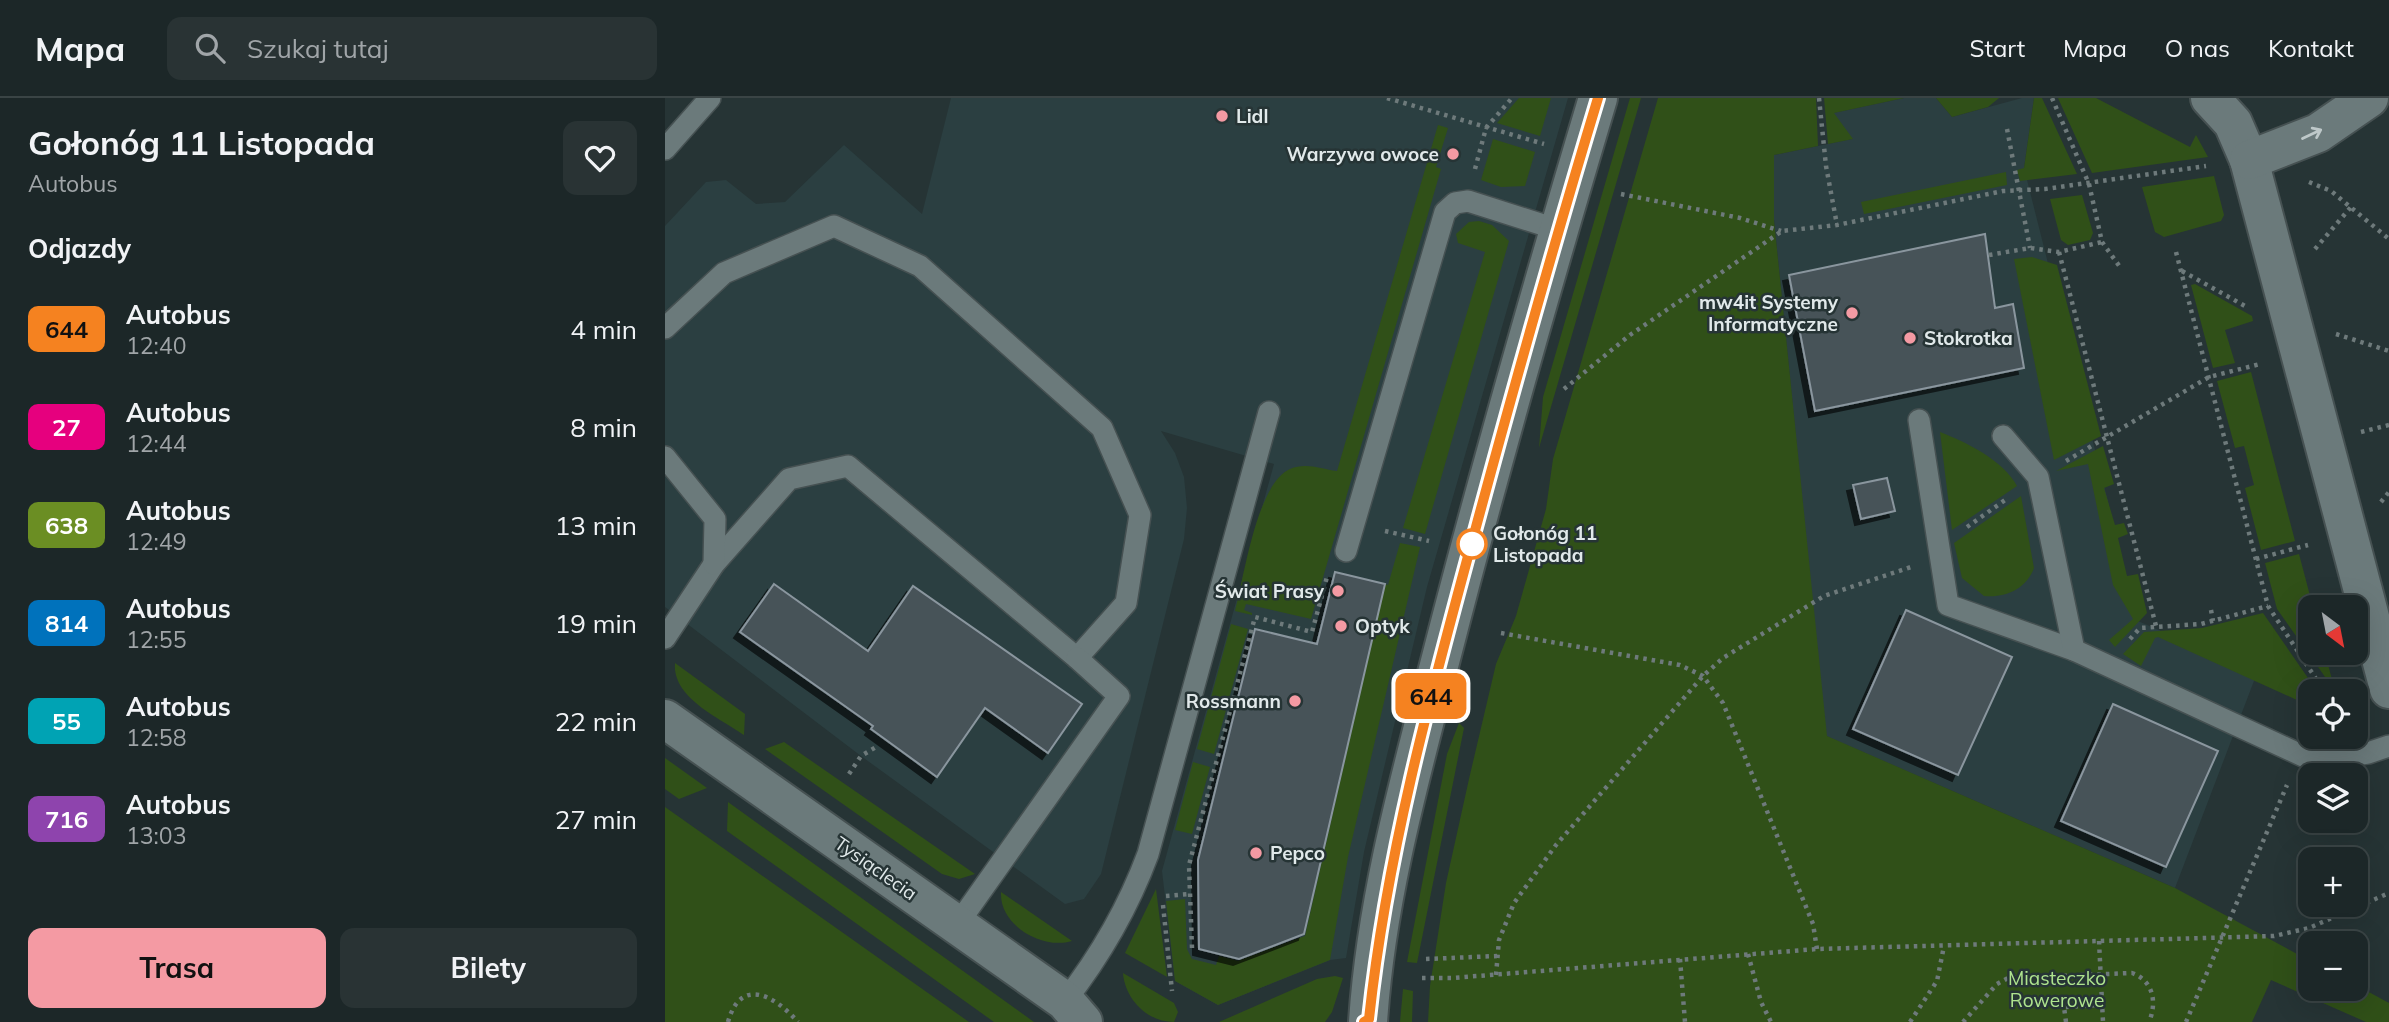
<!DOCTYPE html>
<html lang="pl">
<head>
<meta charset="utf-8">
<style>
	body { margin:0; font-family:Mulish,sans-serif; background:#293334; color:#f1f3f6; height:100vh; display:flex; flex-direction:column; font-size:26px; white-space:nowrap }
	* { box-sizing:border-box; margin:0 }
	p { font-size:23px; color:#a0a5a8 }
	.icon { flex:none; width:38px; height:38px; fill:none; stroke:currentColor; stroke-width:2; stroke-linecap:round; stroke-linejoin:round }
	.map { position:relative; flex:1; overflow:hidden }
	.side { display:flex; flex-direction:column; background:#1c2728; width:665px }
	.side>* { flex:none }
	.badge { padding:0 14px; border-radius:10px; font-size:24px; line-height:46px }
	.needle { width:46px; rotate:148deg }
	.tools { position:absolute; left:1633px; top:497px; display:grid; gap:14px }
	.tools a { display:grid; place-items:center; width:70px; height:70px; border-radius:14px; background:#1c2728; box-shadow:0 7px 28px #0002,0 0 0 2px #3a4445; font-size:35px }
	.map>.badge { position:absolute; translate:-50% -50%; box-shadow:0 0 0 4px #fff }
	h2 { padding:0 28px; font-size:26px; line-height:63px }
	.round { display:grid; place-items:center; flex:none; width:74px; height:74px; border-radius:14px; background:#293334 }
	.summary { display:flex; align-items:center; justify-content:space-between; height:119px; padding:0 28px }
	h1 { font-size:33px; font-weight:700; line-height:52px }
	.action { display:flex; gap:14px; margin-top:auto; padding:14px 28px }
	.action a { flex:1; height:80px; border-radius:14px; background:#f49aa3; color:#111; font-size:28px; font-weight:700; line-height:80px; text-align:center }
	.action a+a { background:#293334; color:#f1f3f6 }
	ul { padding:0; list-style:none }
	li { display:flex; align-items:center; gap:21px; height:98px; padding:0 28px }
	li div { flex:1 }
	li b { display:block; font-size:26px }
	li em { font-style:normal }
	li .badge { min-width:77px; font-weight:700; text-align:center }
	header { display:flex; align-items:center; gap:42px; box-sizing:border-box; height:98px; padding:0 35px; background:#1c2728; border-bottom:2px solid #3a4445 }
	header strong { font-size:33px }
	nav { display:flex; gap:38px; margin-inline-start:auto; font-size:24px }
	.search { width:490px; height:63px; background:#293334; display:flex; align-items:center; gap:18px; box-sizing:border-box; padding:0 24px; border-radius:14px; color:#a0a5a8; font-size:26px }
	main { display:flex; flex:1; min-height:0 }
	.map>svg:first-child { display:block }
</style>
</head>
<body>
<header>
<strong>Mapa</strong>
<div class="search"><svg class="icon" aria-label="search" viewBox="0 0 24 24"><circle cx="10" cy="10" r="6"/><path d="M15 15l6 6"/></svg>Szukaj tutaj</div>
<nav><a>Start</a><a>Mapa</a><a>O nas</a><a>Kontakt</a></nav>
</header>
<main>
<section class="side">
<div class="summary"><div><h1>Gołonóg 11 Listopada</h1><p>Autobus</p></div><a class="round"><svg class="icon" aria-label="heart" viewBox="0 0 24 24"><path d="M12 20l-8-8c-3-5 5-10 8-4 3-6 11-1 8 4z"/></svg></a></div>
<h2>Odjazdy</h2>
<ul>
<li><span class="badge" style="background:#f58220;color:#111">644</span><div><b>Autobus</b><p>12:40</p></div><em>4 min</em></li>
<li><span class="badge" style="background:#e6007e;color:#fff">27</span><div><b>Autobus</b><p>12:44</p></div><em>8 min</em></li>
<li><span class="badge" style="background:#6b8e23;color:#fff">638</span><div><b>Autobus</b><p>12:49</p></div><em>13 min</em></li>
<li><span class="badge" style="background:#0072bc;color:#fff">814</span><div><b>Autobus</b><p>12:55</p></div><em>19 min</em></li>
<li><span class="badge" style="background:#00a3b4;color:#fff">55</span><div><b>Autobus</b><p>12:58</p></div><em>22 min</em></li>
<li><span class="badge" style="background:#8e44ad;color:#fff">716</span><div><b>Autobus</b><p>13:03</p></div><em>27 min</em></li>
</ul>
<div class="action"><a>Trasa</a><a>Bilety</a></div>
</section>
<div class="map">
<svg width="1724" height="924" viewBox="0 0 1724 924">
	<defs>
		<filter id="shadow"><feDropShadow dx="-6" dy="6" stdDeviation="0" flood-color="#0009"/></filter>
	</defs>
	<rect width="100%" height="100%" fill="#263435"/>
	<g fill="#2b3f41">
		<polygon points="286,0 903,0 762,489 699,754 681,860 665,862 553,907 510,883 497,773 609,366 496,333 510,355 519,379 522,410 519,441 436,776 419,801 400,806 196,658 0,509 0,128 41,84 61,82 91,106 120,104 179,47 257,116"/>
		<polygon points="1239,0 1271,0 1287,19 1357,0 1369,0 1359,70 1473,523 1592,575 1510,790 1161,638 1109,122 1109,57 1187,41 1168,15"/>
	</g>
	<g fill="#305018">
		<polygon points="854,0 886,0 875,38 832,25"/>
		<polygon points="965,0 976,0 874,350 878,299"/>
		<polygon points="993,0 1151,0 1153,48 1109,57 1109,122 1162,638 1510,790 1645,863 1645,891 1690,891 1691,887 1724,905 1724,924 1701,924 1606,882 1587,924 763,924 765,888 781,785 804,681 831,566 851,518 881,411 888,361"/>
		<polygon points="1159,0 1239,0 1169,15 1188,41 1163,46"/>
		<polygon points="1271,0 1334,0 1323,9 1287,19"/>
		<polygon points="1369,0 1377,0 1412,76 1355,83 1352,72 1359,70"/>
		<polygon points="1393,0 1431,0 1525,49 1531,37 1543,59 1427,75"/>
		<path d="M773 27 783 30 771 69 776 71 646 521 581 506 579 512 587 515V517L570 513C579 479 592 385 625 371 641 364 656 371 672 373Z"/>
		<polygon points="828,41 870,54 860,88 836,89 816,82"/>
		<polygon points="1341,74 1342,87 1199,116 1196,104"/>
		<polygon points="1549,78 1559,117 1556,123 1499,139 1490,134 1477,89"/>
		<polygon points="1417,97 1428,135 1425,142 1403,147 1396,142 1385,101"/>
		<polygon points="814,123 827,127 844,143 760,436 738,430 820,154 793,145 791,136 804,124"/>
		<polygon points="1367,159 1392,167 1436,338 1389,362 1349,161"/>
		<polygon points="1530,186 1587,218 1588,223 1560,232 1570,265 1548,270 1526,187"/>
		<polygon points="1586,274 1630,443 1596,452 1580,390 1589,387 1579,348 1570,350 1552,283"/>
		<path d="M1275 334C1301 344 1338 362 1352 388L1287 432Z"/>
		<polygon points="1438,348 1449,386 1439,390 1450,427 1459,425 1463,436 1453,440 1462,478 1473,476 1482,515 1450,549 1444,542 1468,521 1448,487 1423,366 1391,373"/>
		<path d="M1356 398 1369 470C1361 491 1341 500 1319 498L1297 480 1289 445Z"/>
		<polygon points="735,445 755,449 683,759 665,862 553,907 510,883 501,803 520,801 522,851 527,861 551,867 554,858 573,863 640,838 720,486 723,487"/>
		<polygon points="1634,456 1648,509 1645,509 1645,555 1660,555 1670,593 1612,511 1600,465"/>
		<polygon points="1598,515 1652,593 1645,593 1645,608 1493,539 1490,540 1476,568 1458,556 1479,534 1537,530"/>
		<polygon points="566,526 583,531 549,656 532,651"/>
		<path d="M10 565 80 616 79 637C55 620 7 600 10 565Z"/>
		<polygon points="794,625 799,630 752,865 742,864 782,656"/>
		<polygon points="119,644 310,776 294,781 277,776 100,651"/>
		<polygon points="0,660 42,690 14,701 0,691"/>
		<polygon points="528,664 545,669 527,736 510,732"/>
		<polygon points="63,704 369,924 329,924 62,733"/>
		<polygon points="0,709 304,924 0,924"/>
		<polygon points="491,791 502,879 460,855"/>
		<path d="M336 794 407 843C377 852 334 827 336 794Z"/>
		<path d="M458 875 509 905 513 914 509 924C482 924 460 901 458 875Z"/>
		<polygon points="670,878 678,880 667,914 660,924 554,924 652,881"/>
		<polygon points="738,891 748,893 747,924 735,924"/>
	</g>
	<g fill="#475259" stroke="#8a969e" stroke-width="2" filter="url(#shadow)">
		<polygon points="1320,136 1330,210 1348,206 1359,270 1150,313 1124,177"/>
		<polygon points="1222,380 1230,413 1196,421 1188,387"/>
		<polygon points="670,474 720,486 639,836 574,861 534,851 533,762 590,531 652,546"/>
		<polygon points="109,486 203,553 248,488 417,606 383,655 320,610 272,679 206,631 208,628 75,534"/>
		<polygon points="1241,512 1347,559 1293,677 1188,631"/>
		<polygon points="1448,606 1553,653 1501,769 1396,723"/>
	</g>
	<g fill="none" stroke-linecap="round" stroke-linejoin="round">
		<defs>
			<g id="lane">
				<polyline points="0,51 45,0"/>
				<polyline points="0,230 59,175 169,128 255,168 437,330 475,417 461,505 412,560 183,368 124,381 49,466 0,540"/>
				<polyline points="1254,322 1283,507 1409,552"/>
				<polyline points="1338,338 1373,379 1409,552 1649,663 1703,655 1724,648"/>
				<polyline points="0,359 50,421 49,466"/>
				<polyline points="681,453 780,114 790,105 803,103 894,132"/>
				<polyline points="292,827 454,598 412,560"/>
				<path d="M400 903C436 857 463 810 483 756L604 314"/>
			</g>
			<g id="street">
				<polyline points="1545,0 1568,25 1584,62 1724,591"/>
				<polyline points="1584,62 1653,35 1704,0"/>
			</g>
			<g id="secondary">
				<polyline points="0,621 400,903 418,924"/>
				<path d="M703 924C711 800 746 676 777 556 825 369 878 184 933 0"/>
			</g>
		</defs>
		<use href="#lane" stroke="#465152" stroke-width="24"/>
		<use href="#street" stroke="#465152" stroke-width="42"/>
		<use href="#secondary" stroke="#465152" stroke-width="42"/>
		<g stroke="#6e7a7b" stroke-width="4.5" stroke-dasharray="3.5 5" stroke-linecap="butt">
			<polyline points="722,0 879,46"/>
			<polyline points="1154,0 1161,68 1172,127"/>
			<polyline points="1387,0 1424,86 1437,144 1455,169"/>
			<polyline points="1342,31 1365,150"/>
			<polyline points="810,71 821,30 847,0"/>
			<polyline points="1644,84 1666,93 1724,141"/>
			<polyline points="956,96 1075,120 1116,133"/>
			<polyline points="1650,151 1686,109"/>
			<polyline points="1394,154 1491,528"/>
			<polyline points="1511,154 1603,508 1659,593"/>
			<polyline points="1324,157 1365,150 1394,154 1437,144"/>
			<polyline points="1517,173 1580,208"/>
			<polyline points="1671,236 1724,253"/>
			<polyline points="899,291 965,237 1117,133 1172,127 1338,93 1380,91 1541,68"/>
			<polyline points="1696,334 1724,327"/>
			<polyline points="1401,363 1544,279 1595,266"/>
			<polyline points="1716,404 1724,394"/>
			<polyline points="1302,429 1343,400"/>
			<polyline points="720,433 764,443"/>
			<polyline points="1591,461 1643,447"/>
			<polyline points="1546,512 1548,523"/>
			<polyline points="836,535 1015,567 1038,578 1058,605 1148,826 1152,851"/>
			<polyline points="1465,541 1475,530 1536,526 1603,508"/>
			<polyline points="184,676 196,658 211,649"/>
			<polyline points="501,798 525,796"/>
			<polyline points="498,807 507,893"/>
			<polyline points="1434,843 1438,924"/>
			<polyline points="527,850 524,767 590,519 647,534 662,479"/>
			<polyline points="1083,856 1096,904 1106,924"/>
			<polyline points="761,861 832,858"/>
			<polyline points="1015,861 1020,924"/>
			<polyline points="831,877 834,842 849,805 891,747 1038,578 1058,560 1159,498 1246,469"/>
			<polyline points="757,880 787,880 1152,851 1609,838 1644,830 1724,795"/>
			<path d="M63 924C76 877 111 899 133 924"/>
			<polyline points="1245,924 1272,883 1279,848"/>
			<path d="M1298 924 1332 886 1343 880 1467 875C1489 883 1492 905 1484 924"/>
			<polyline points="1401,924 1399,909 1437,907"/>
			<polyline points="1521,924 1622,687"/>
		</g>
		<use href="#lane" stroke="#6b7a7b" stroke-width="21"/>
		<use href="#street" stroke="#6b7a7b" stroke-width="38"/>
		<use href="#secondary" stroke="#6b7a7b" stroke-width="38"/>
	</g>
	<defs><path id="oneway-shaft" d="M-6 0H5M1.5-3L5.5 0L1.5 3" fill="none" stroke-width="1.6" stroke-linecap="round" stroke-linejoin="round" transform="scale(1.75)"/></defs>
	<use stroke="#bec8c9" href="#oneway-shaft" transform="translate(1647 36) rotate(-25)"/>
	<g fill="none" stroke-linecap="round" stroke-linejoin="round">
		<defs>
			<path id="line" d="M699 924 704 921C722 753 767 591 811 429 850 285 890 142 933 0"/>
		</defs>
		<use href="#line" stroke="#fff" stroke-width="16"/>
		<use href="#line" stroke="#f58220" stroke-width="10"/>
	</g>
	<g fill="#f49aa3" stroke="#263435" stroke-width="2.5">
		<circle cx="557" cy="18" r="7"/>
		<circle cx="788" cy="56" r="7"/>
		<circle cx="1187" cy="215" r="7"/>
		<circle cx="1245" cy="240" r="7"/>
		<circle cx="673" cy="493" r="7"/>
		<circle cx="676" cy="528" r="7"/>
		<circle cx="630" cy="603" r="7"/>
		<circle cx="591" cy="755" r="7"/>
	</g>
	<circle fill="#fff" stroke="#f58220" stroke-width="3.5" cx="807" cy="446" r="14"/>
	<g text-anchor="middle" dominant-baseline="central" stroke-width="5" stroke-linejoin="round" paint-order="stroke">
		<g font-size="19" font-weight="bold" fill="#e1e9ea" stroke="#263435" text-anchor="start">
			<text x="571" y="18">Lidl</text>
			<text x="774" y="56" text-anchor="end">Warzywa owoce</text>
			<text x="1173" y="204" text-anchor="end">mw4it Systemy<tspan x="1173" dy="22">Informatyczne</tspan></text>
			<text x="1259" y="240">Stokrotka</text>
			<text x="659" y="493" text-anchor="end">Świat Prasy</text>
			<text x="690" y="528">Optyk</text>
			<text x="616" y="603" text-anchor="end">Rossmann</text>
			<text x="605" y="755">Pepco</text>
		</g>
		<g font-size="19" font-weight="bold" fill="#e1e9ea" stroke="#263435" text-anchor="start">
			<text x="828" y="435">Gołonóg 11<tspan x="828" dy="22">Listopada</tspan></text>
		</g>
		<g font-size="19" fill="#e1e9ea" stroke="#263435">
			<text transform="translate(211 770) rotate(35)">Tysiąclecia</text>
		</g>
		<g font-size="19" fill="#aee38e" stroke="#263435">
			<text x="1392" y="880">Miasteczko<tspan x="1392" dy="22">Rowerowe</tspan></text>
		</g>
	</g>
</svg>
<div class="tools">
<a><svg class="needle" viewBox="-14 -14 28 28"><path d="M0-13l5 13h-10z" fill="#e53935"/><path d="M0 13l5-13h-10z" fill="#a0a5a8"/></svg></a>
<a><svg class="icon" aria-label="locate" viewBox="0 0 24 24"><circle cx="12" cy="12" r="6"/><path d="M12 2v4M12 18v4M2 12h4M18 12h4"/></svg></a>
<a><svg class="icon" aria-label="layers" viewBox="0 0 24 24"><path d="M12 4l9 5-9 5-9-5zM3 14l9 5 9-5"/></svg></a>
<a>+</a>
<a>−</a>
</div>
<b class="badge" style="left:766px;top:598px;background:#f58220;color:#111">644</b>
</div>
</main>
</body>
</html>
